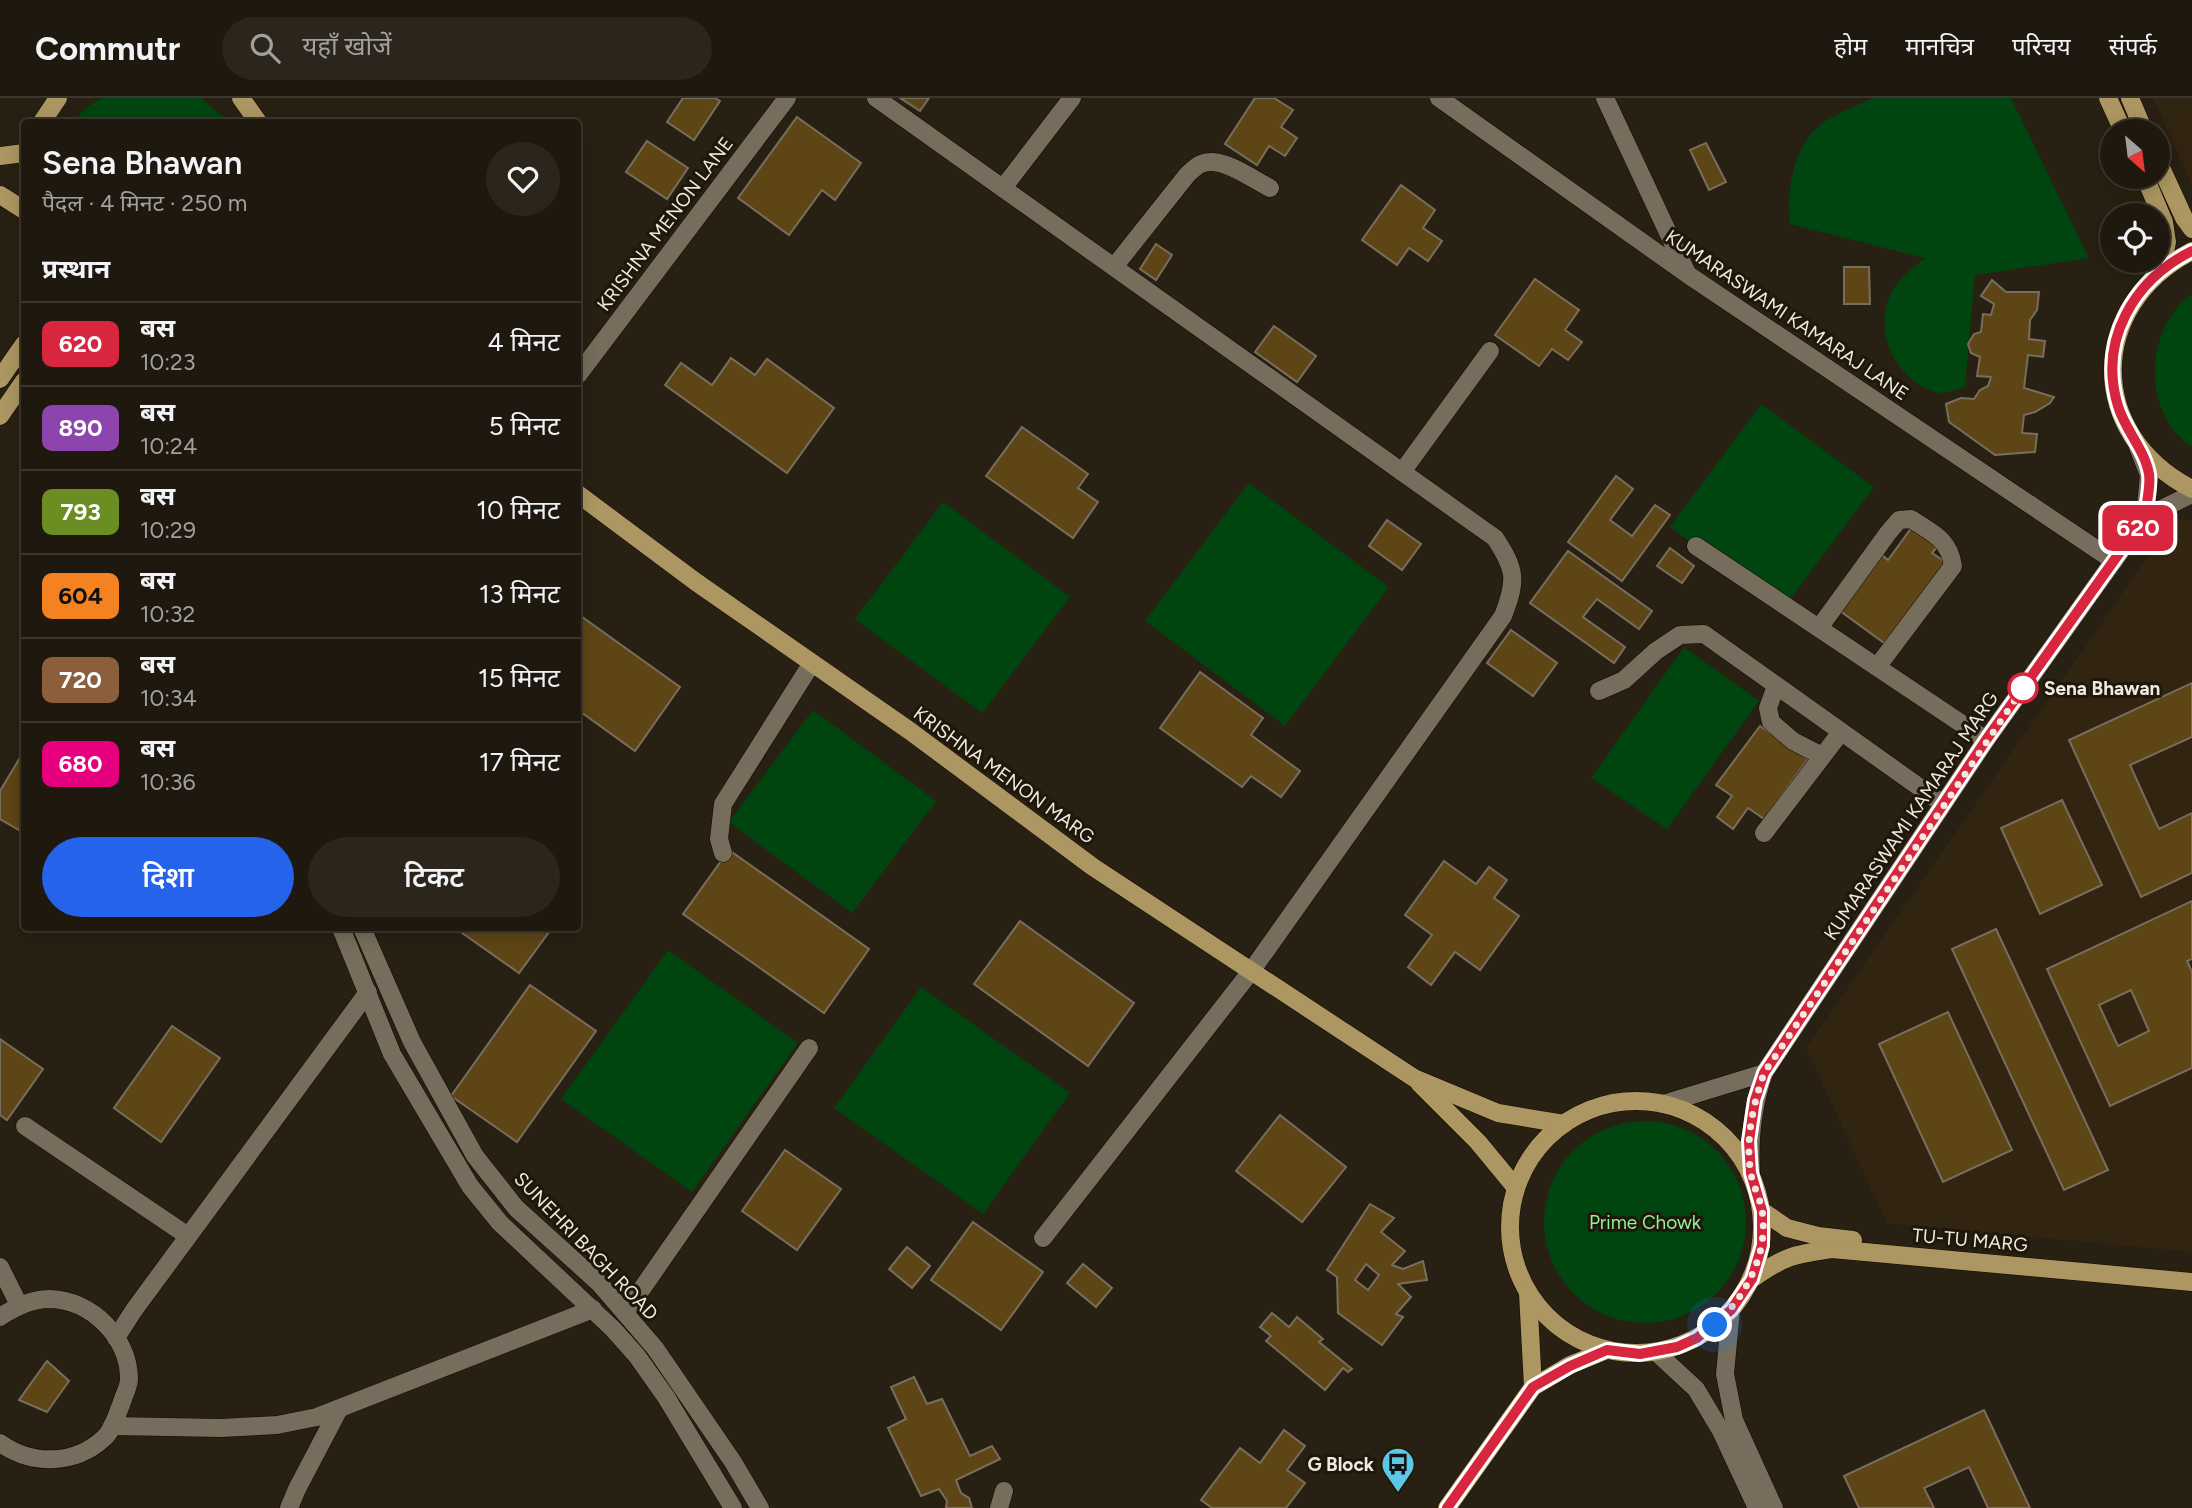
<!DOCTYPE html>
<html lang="hi">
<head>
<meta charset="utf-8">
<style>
	body { margin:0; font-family:Figtree,"Noto Sans Devanagari",sans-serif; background:#2b251c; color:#f1f3f6; height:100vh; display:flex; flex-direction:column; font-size:26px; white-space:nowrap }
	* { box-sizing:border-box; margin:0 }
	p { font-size:23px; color:#a1a09e }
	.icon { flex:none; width:38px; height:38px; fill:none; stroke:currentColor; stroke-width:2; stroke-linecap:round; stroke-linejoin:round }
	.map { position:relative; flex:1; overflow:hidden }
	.sheet { position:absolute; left:21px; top:21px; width:560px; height:812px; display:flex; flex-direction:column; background:#1e180e; border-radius:7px; box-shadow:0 4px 18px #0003,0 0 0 2px #3c372e }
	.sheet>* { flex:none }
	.badge { padding:0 14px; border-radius:10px; font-size:24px; line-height:46px }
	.needle { width:46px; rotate:152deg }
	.tools { position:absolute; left:2100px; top:21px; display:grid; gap:14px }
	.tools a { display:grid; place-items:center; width:70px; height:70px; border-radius:50%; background:#1e180e; box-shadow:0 4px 18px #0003,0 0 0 2px #3c372e; font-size:35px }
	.you { position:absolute; width:35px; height:35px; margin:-18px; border:5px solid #fff; border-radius:50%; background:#1a73e8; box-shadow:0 0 0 10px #1a73e833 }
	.map>.badge { position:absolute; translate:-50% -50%; box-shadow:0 0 0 4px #fff }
	h2 { padding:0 21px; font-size:26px; line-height:63px }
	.round { display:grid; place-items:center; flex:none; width:74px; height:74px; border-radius:37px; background:#2b251c }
	.head { display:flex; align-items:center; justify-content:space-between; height:119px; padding:0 21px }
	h1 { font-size:33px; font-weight:600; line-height:52px }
	.primary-button { display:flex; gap:14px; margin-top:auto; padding:14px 21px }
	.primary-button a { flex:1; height:80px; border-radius:42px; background:#2563eb; color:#fff; font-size:28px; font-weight:600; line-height:80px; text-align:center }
	.primary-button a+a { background:#2b251c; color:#f1f3f6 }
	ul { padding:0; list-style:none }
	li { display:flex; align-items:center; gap:21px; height:84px; padding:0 21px; border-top:2px solid #3c372e }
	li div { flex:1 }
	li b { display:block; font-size:26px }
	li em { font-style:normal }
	li .badge { min-width:77px; font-weight:700; text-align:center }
	header { display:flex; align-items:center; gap:42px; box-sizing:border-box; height:98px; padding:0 35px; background:#1e180e; border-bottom:2px solid #3c372e }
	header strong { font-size:33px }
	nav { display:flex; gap:38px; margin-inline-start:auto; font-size:24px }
	.search { width:490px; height:63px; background:#2b251c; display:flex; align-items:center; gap:18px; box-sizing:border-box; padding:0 24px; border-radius:38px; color:#a1a09e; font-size:26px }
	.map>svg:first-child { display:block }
</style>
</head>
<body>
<header>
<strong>Commutr</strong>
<div class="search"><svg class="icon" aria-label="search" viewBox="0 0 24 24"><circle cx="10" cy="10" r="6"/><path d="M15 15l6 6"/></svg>यहाँ खोजें</div>
<nav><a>होम</a><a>मानचित्र</a><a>परिचय</a><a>संपर्क</a></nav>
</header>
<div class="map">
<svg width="2192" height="1410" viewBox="0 0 2192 1410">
	<rect width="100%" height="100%" fill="#282012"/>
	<g fill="#312511">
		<polygon points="2153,0 2192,0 2192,87"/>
		<polygon points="2174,421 2192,423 2192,1154 1887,1125 1806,950"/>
	</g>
	<g fill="#00440f">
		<polygon points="102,0 201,0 224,19 227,24 74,24 84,11"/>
		<path d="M1873 0H2011L2089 160 1975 177 1965 289C1958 291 1947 295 1939 295 1934 294 1928 291 1923 289 1892 272 1876 234 1889 200 1897 181 1910 172 1925 160L1790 126C1787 94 1792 51 1819 28 1831 17 1857 8 1873 0Z"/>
		<path d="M2192 196V349C2141 315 2144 230 2192 196Z"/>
		<polygon points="1761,306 1874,389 1782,512 1670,429"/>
		<polygon points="1249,385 1389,489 1285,628 1145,523"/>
		<polygon points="943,404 1070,499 982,615 855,521"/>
		<polygon points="1684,549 1759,603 1667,731 1591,680"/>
		<polygon points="813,612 936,703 852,815 729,724"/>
		<polygon points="668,852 798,945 692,1094 561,1001"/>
		<polygon points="921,889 1070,995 983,1116 834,1010"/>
		<circle cx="1645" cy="1124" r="101"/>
	</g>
	<g fill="#5e4516" stroke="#786e5e" stroke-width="2" fill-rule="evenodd">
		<polygon points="683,0 715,0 720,3 694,42 667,24"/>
		<polygon points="900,0 929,0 920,13"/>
		<polygon points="1255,0 1274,0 1293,12 1281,29 1297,40 1285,58 1269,48 1257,67 1225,46"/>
		<polygon points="797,19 861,65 835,102 822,92 789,137 738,100"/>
		<polygon points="647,43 688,70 667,101 626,74"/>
		<polygon points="1706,45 1726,84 1709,92 1690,52"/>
		<polygon points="1401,87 1435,112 1423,130 1442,143 1428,163 1409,150 1397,167 1362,142"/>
		<polygon points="1156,146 1172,157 1156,182 1140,171"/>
		<polygon points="1844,169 1869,169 1870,206 1844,206"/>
		<polygon points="1535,181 1579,212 1565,232 1582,244 1568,262 1552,251 1539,268 1495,237"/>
		<polygon points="1992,182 2006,194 2039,194 2037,212 2030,222 2029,241 2045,243 2043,259 2028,257 2024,290 2054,299 2050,305 2035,314 2024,317 2022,335 2037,336 2035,354 1995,357 1949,324 1946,306 1961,300 1974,301 1980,292 1988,288 1991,279 1977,278 1980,259 1971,255 1968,246 1974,236 1981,234 1983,216 1991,217 1994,206 1981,198"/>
		<polygon points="1274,228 1316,258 1297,284 1255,254"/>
		<polygon points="731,260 755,277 767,261 834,310 787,375 665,287 681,265 712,287"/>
		<polygon points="1022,329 1088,376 1078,390 1098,404 1073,440 986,378"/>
		<polygon points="1616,378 1633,391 1610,422 1632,438 1655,407 1670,417 1622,483 1568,444"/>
		<polygon points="1387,422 1421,446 1402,472 1369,448"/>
		<polygon points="1915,425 1941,444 1932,455 1947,465 1887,547 1836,510 1882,457 1888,462"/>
		<polygon points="1670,450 1694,468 1682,485 1657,468"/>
		<polygon points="1568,453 1652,513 1639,531 1597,501 1583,519 1625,549 1614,565 1530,505"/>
		<polygon points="578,516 680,589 635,653 578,612"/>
		<polygon points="1511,532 1557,565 1533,598 1487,565"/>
		<polygon points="1200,574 1263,620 1251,637 1300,673 1281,699 1251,678 1242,689 1160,630"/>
		<polygon points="2192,585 2192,639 2130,667 2159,731 2192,715 2192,775 2141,799 2069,642"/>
		<polygon points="1760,628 1808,661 1764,721 1748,710 1733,731 1717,719 1732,698 1716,687"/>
		<polygon points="24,653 24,735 0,721 0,693"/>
		<polygon points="2062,702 2102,787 2040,816 2001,730"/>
		<polygon points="729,752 869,851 824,915 683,816"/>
		<polygon points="1444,763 1476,786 1489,769 1507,782 1494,800 1519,818 1480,872 1455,854 1431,887 1408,869 1432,837 1405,817"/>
		<path d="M2192 803V861L2187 863 2192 874V970L2110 1008 2047 871ZM2131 892 2149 933 2118 948 2099 907Z"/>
		<polygon points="1020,823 1134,905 1088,968 974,886"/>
		<polygon points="455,830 552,830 519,875"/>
		<polygon points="1996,831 2108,1072 2064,1092 1952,851"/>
		<polygon points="530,887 596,933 517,1044 451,998"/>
		<polygon points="1948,914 2012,1052 1943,1084 1879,946"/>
		<polygon points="172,928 220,960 161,1044 114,1010"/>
		<polygon points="0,941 43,971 7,1022 0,1017"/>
		<polygon points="1280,1017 1346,1069 1302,1124 1236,1073"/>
		<polygon points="785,1052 841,1091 797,1152 742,1113"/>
		<path d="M1370 1106 1394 1120 1381 1134 1405 1153 1392 1167 1403 1171 1423 1163 1427 1182 1398 1186 1411 1199 1396 1216 1403 1219 1382 1247 1338 1215 1337 1179 1327 1172ZM1366 1166 1379 1177 1368 1192 1355 1182Z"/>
		<polygon points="973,1124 1043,1174 1001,1232 931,1182"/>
		<polygon points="907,1149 930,1168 912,1190 889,1171"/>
		<polygon points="1083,1166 1112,1190 1096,1209 1067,1185"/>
		<polygon points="1272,1215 1289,1229 1297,1219 1323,1241 1319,1244 1352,1271 1348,1274 1343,1270 1325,1292 1266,1243 1271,1238 1260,1229"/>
		<polygon points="47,1263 69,1283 47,1314 19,1302"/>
		<polygon points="914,1279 927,1306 942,1301 970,1358 992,1348 1000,1361 956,1382 961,1395 969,1400 972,1410 946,1410 947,1403 939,1391 921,1398 888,1330 906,1321 891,1289"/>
		<polygon points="1984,1312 2030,1410 1988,1410 1969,1369 1924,1390 1934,1410 1859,1410 1844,1378"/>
		<polygon points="1284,1332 1305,1348 1287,1372 1305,1385 1286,1410 1212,1410 1201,1402 1240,1350 1260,1365"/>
	</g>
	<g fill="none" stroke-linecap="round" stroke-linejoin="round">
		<defs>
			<g id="minor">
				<path d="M876 0 1495 440C1516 472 1517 482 1503 518L1252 872 1043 1140"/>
				<polyline points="1439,0 1687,176 2114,463"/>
				<polyline points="1605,0 1686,173"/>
				<polyline points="1003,90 1072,0"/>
				<path d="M1114 169 1187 77C1191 73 1196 68 1201 66 1221 57 1252 81 1270 90"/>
				<polyline points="578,277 787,0"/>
				<polyline points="1402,374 1490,253"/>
				<polyline points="2145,419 2192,396"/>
				<polyline points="1696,448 1986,642"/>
				<path d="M1819 530 1888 435 1899 422 1911 421C1932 435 1949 441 1953 468L1877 569"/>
				<polyline points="1776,588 1768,610 1771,624 1793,643 1822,658"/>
				<polyline points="1599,593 1624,582 1656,553 1680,537 1704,536 1943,706"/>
				<polyline points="1764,735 1841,634"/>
				<polyline points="723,755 719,741 723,706 812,565"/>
				<polyline points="341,830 392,956 470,1088 500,1125 613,1231 637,1258 666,1299 733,1410"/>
				<polyline points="362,830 412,944 475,1058 516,1110 599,1185 655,1250 733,1364 760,1410"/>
				<polyline points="1663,1006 1764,975"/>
				<polyline points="25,1028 188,1138"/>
				<path d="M1751 1075C1749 1040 1752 1009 1764 975L1986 642 2145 419 2149 377 2138 349"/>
				<polyline points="0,1169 19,1207"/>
				<polyline points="1731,1212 1725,1276 1734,1322 1774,1410"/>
				<polyline points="625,1215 809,950"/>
				<path d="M0 1219C15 1209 31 1201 50 1201 92 1202 129 1240 129 1281 129 1289 123 1299 121 1307 116 1318 113 1332 104 1340 74 1368 31 1367 0 1345"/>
				<polyline points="116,1240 134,1212 368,894"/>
				<polyline points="1656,1254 1696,1291 1721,1333 1757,1410"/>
				<polyline points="112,1328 221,1330 277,1327 317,1319 593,1211"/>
				<polyline points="289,1410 297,1391 339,1311"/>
				<polyline points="999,1410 1004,1393"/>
			</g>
			<g id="major">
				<polyline points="241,0 258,24"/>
				<polyline points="2108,0 2123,33"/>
				<polyline points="2130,0 2144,33"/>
				<polyline points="42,24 58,0"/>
				<polyline points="0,58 24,55"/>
				<polyline points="2158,63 2184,120 2192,131"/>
				<polyline points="2145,79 2164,124 2167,144 2161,172"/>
				<polyline points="0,97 24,112"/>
				<path d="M2192 153C2087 207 2086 337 2192 391"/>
				<polyline points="0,281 24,246"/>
				<polyline points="0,318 24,283"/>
				<polyline points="578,396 696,484 910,633 1093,769 1414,980 1498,1015 1564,1026"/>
				<polyline points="1419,985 1478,1044 1516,1090"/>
				<circle cx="1636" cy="1129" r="126"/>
				<polyline points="1762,1113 1787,1130 1818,1138 1853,1142"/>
				<path d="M1752 1181C1783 1159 1794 1156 1832 1151L2192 1184"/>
				<polyline points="1528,1195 1533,1289"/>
				<polyline points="1447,1410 1533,1289 1570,1267 1607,1252"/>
			</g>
		</defs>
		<use href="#minor" stroke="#110901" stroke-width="19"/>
		<use href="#major" stroke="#110901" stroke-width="19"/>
		<use href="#minor" stroke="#776d5d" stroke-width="18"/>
		<use href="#major" stroke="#ac9762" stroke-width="18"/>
	</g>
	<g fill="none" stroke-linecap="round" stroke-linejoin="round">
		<defs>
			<path id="line" d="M1447 1410 1533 1289 1570 1268 1607 1252 1640 1256 1677 1249 1697 1240 1731 1212 1752 1181 1762 1147V1113L1751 1075 1749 1043 1755 1002 1764 975 1986 642 2145 419C2146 406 2151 389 2149 376 2145 352 2125 332 2118 308 2098 242 2134 182 2192 153"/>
		</defs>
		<use href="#line" stroke="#fff" stroke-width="16"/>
		<use href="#line" stroke="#d7263d" stroke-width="10"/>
		<path stroke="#efe9e0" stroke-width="7" stroke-dasharray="0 12.6" d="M1715 1227C1746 1198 1769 1156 1762 1112 1760 1100 1753 1088 1751 1076 1745 1042 1753 1007 1764 975L2023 590"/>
	</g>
	<defs>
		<symbol id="bus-pin" viewBox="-11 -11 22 30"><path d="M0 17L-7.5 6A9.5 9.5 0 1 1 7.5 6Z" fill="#5ac8e6" stroke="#1f1709"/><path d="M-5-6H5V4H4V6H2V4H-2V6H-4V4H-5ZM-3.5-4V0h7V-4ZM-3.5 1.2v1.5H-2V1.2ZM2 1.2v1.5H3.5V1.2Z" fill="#111"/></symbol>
	</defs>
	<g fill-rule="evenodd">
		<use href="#bus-pin" x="1379" y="1347" width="38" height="52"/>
	</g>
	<circle fill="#fff" stroke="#d7263d" stroke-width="3.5" cx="2023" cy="590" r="14"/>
	<g text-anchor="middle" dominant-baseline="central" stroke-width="6" stroke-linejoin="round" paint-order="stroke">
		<g font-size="19" fill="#efe9e0" stroke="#1f1709">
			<text transform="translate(665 126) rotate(-53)">KRISHNA MENON LANE</text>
			<text transform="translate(1787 217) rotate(34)">KUMARASWAMI KAMARAJ LANE</text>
			<text transform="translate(1004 677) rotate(36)">KRISHNA MENON MARG</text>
			<text transform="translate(1911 718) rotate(-56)">KUMARASWAMI KAMARAJ MARG</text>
			<text transform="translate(1970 1142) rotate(5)">TU-TU MARG</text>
			<text transform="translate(586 1148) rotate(46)">SUNEHRI BAGH ROAD</text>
		</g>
		<g font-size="19" font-weight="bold" fill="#efe9e0" stroke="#1f1709" text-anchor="start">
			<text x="2044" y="590">Sena Bhawan</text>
		</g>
		<g font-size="19" fill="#94f19a" stroke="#1f1709">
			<text x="1645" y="1124">Prime Chowk</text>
		</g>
		<g font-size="19" font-weight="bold" fill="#efe9e0" stroke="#1f1709" text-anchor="end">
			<text x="1374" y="1366">G Block</text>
		</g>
	</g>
</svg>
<div class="tools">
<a><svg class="needle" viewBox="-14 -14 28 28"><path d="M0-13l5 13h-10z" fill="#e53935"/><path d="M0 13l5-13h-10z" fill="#a1a09e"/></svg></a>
<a><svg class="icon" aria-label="locate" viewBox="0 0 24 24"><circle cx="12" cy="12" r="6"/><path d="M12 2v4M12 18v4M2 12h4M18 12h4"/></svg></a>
</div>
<div class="you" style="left:1715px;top:1227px"></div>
<b class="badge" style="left:2138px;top:430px;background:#d7263d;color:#fff">620</b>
<section class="sheet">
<div class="head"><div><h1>Sena Bhawan</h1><p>पैदल · 4 मिनट · 250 m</p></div><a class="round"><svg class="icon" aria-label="heart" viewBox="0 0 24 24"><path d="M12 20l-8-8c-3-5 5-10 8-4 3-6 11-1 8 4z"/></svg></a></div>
<h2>प्रस्थान</h2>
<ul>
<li><span class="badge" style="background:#d7263d;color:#fff">620</span><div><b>बस</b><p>10:23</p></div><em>4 मिनट</em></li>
<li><span class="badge" style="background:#8e44ad;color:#fff">890</span><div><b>बस</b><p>10:24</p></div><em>5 मिनट</em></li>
<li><span class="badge" style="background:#6b8e23;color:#fff">793</span><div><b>बस</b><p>10:29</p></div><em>10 मिनट</em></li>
<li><span class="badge" style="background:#f58220;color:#111">604</span><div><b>बस</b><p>10:32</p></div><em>13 मिनट</em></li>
<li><span class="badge" style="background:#8b5e3c;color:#fff">720</span><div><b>बस</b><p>10:34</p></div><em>15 मिनट</em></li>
<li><span class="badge" style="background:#e6007e;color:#fff">680</span><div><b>बस</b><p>10:36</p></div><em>17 मिनट</em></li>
</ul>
<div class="primary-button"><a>दिशा</a><a>टिकट</a></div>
</section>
</div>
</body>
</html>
